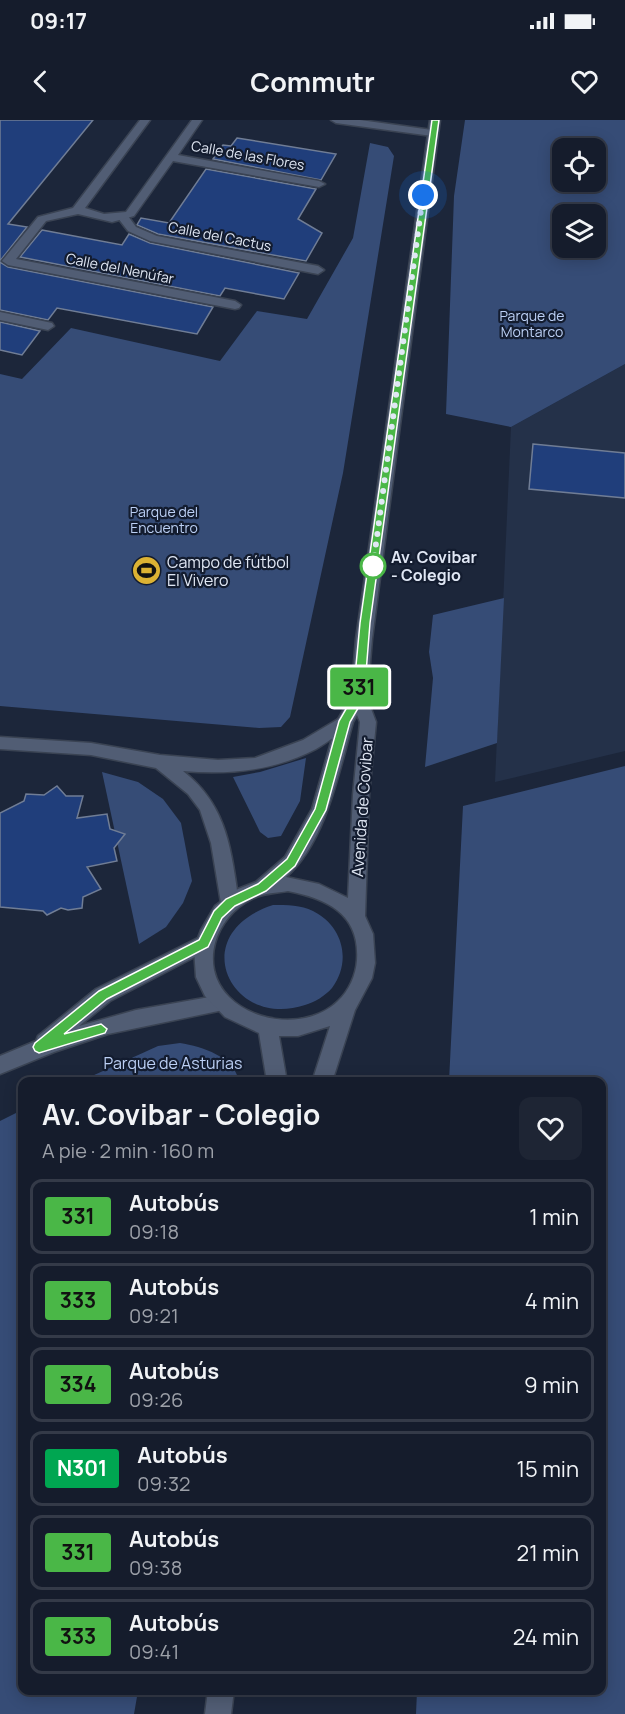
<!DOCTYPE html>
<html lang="es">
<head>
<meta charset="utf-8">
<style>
	body { margin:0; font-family:Manrope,sans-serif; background:#1e2534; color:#f1f3f6; height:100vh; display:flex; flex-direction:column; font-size:22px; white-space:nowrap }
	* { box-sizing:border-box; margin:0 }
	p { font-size:20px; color:#9da1a9 }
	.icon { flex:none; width:33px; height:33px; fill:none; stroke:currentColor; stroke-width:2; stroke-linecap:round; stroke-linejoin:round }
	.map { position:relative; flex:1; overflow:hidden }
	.drawer { position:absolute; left:18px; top:957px; width:588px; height:618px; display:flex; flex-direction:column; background:#151c2c; border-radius:12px; box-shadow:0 3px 15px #0003,0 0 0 2px #343a48 }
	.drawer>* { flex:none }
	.badge { padding:0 12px; border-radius:4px; font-size:21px; line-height:39px }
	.controls { position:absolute; left:552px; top:18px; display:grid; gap:12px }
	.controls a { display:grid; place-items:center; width:54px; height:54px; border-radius:12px; background:#151c2c; box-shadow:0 3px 15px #0003,0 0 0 2px #343a48; font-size:30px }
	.you { position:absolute; width:30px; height:30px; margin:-15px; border:4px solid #fff; border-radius:50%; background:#1a73e8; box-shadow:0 0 0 9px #1a73e833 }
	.map>.badge { position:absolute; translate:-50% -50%; box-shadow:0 0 0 3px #fff }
	.round { display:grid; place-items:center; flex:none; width:63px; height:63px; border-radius:12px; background:#1e2534 }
	.head { display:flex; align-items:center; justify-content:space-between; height:102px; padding:0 24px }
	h1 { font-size:28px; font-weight:700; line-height:45px }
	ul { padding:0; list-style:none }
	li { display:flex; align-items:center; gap:18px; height:75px; margin:0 12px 9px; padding:0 12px; border:3px solid #343a48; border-radius:12px }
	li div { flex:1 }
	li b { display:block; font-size:22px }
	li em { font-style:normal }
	li .badge { min-width:66px; font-weight:700; text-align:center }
	.status { display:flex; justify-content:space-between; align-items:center; height:42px; padding:0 30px; background:#151c2c; direction:ltr }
	.status svg { height:16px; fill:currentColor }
	header { display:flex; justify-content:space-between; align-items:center; height:78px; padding:0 24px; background:#151c2c; font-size:27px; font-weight:700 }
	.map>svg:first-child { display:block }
</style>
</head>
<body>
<div class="status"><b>09:17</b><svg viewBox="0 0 49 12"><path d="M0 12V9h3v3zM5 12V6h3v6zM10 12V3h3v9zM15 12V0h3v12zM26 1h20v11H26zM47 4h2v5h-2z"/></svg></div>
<header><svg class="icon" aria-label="back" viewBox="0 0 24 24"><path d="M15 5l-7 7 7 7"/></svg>Commutr<svg class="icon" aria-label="heart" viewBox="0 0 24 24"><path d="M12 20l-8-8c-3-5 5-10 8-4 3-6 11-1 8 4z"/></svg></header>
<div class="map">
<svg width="625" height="1594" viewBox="0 0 625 1594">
	<rect width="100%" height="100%" fill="#1c263a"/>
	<polygon fill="#243149" points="625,244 625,631 495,662 511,307"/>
	<g fill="#364c76" fill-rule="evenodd">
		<path d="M465 0H625V244L511 307 446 294 454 76ZM596 28V62H562V28ZM562 94H596V128H562Z"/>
		<polygon points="370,23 388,27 394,36 343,353 290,597 281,607 259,608 0,586 0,254 22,259 71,208 220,241 257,191 307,199 353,118"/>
		<polygon points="504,478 497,623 425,647 433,558 429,532 433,495"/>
		<polygon points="306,638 300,681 281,716 268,718 260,712 233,657 260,652"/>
		<polygon points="625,646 625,1594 416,1594 417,1571 602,1570 602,962 449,961 463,686"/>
		<polygon points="102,652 138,662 163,679 181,703 192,761 183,783 166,807 139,824"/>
		<path d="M273 785C287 785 301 785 313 791 343 806 352 841 332 868 325 876 315 882 305 885 231 910 184 814 273 785Z"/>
		<path d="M180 923C203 927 233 936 239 961H81L158 926Z"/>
		<polygon points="22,990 22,1570 138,1571 134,1594 0,1594 0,1001"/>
	</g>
	<g fill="#203e7b" stroke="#707d95" stroke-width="1.5">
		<polygon points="0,0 93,0 8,104 27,107 0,141"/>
		<polygon points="237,18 336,34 321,60 213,39 223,25 231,26"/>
		<polygon points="206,49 316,69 298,99 322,113 306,141 158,114 137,105 141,98 169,103"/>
		<polygon points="42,110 122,125 129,114 150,123 299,153 284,179 225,168 220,176 20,137"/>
		<polygon points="0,142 8,147 213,187 197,214 57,188 48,200 0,190"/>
		<polygon points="0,202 40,211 22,235 0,230"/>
		<polygon points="533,324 625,333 625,378 529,369"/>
		<polygon points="57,666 66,676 83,676 77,698 107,694 110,709 125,714 114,728 117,741 87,747 101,769 83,777 82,788 68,790 61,788 47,795 43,791 0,787 0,693 24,681 26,674 44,675"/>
	</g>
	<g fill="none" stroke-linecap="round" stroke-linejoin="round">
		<defs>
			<polygon id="pedestrian" points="124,95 128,96 136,107 157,116 318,146 324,150 318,154 150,121 128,111 118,98"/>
			<g id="minor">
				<polygon points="140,0 150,0 85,88 104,94 126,92 192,0 202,0 178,35 319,61 325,64 319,67 173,41 134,96 112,102 78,94 46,101 16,139 235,181 241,185 239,188 235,189 8,145 2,141 38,97 73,88"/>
				<polygon points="331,0 360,0 432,10 437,13 432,16 336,3"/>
				<polygon points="0,192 52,203 54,206 48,210 0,200"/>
				<path d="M345 595 351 597 353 601 351 605C339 613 328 622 316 629 274 651 229 655 183 651 228 686 231 731 239 783L236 788 230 791 224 788 221 783 211 723 200 690 188 674 156 648 91 635 0 629V617L91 623 160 635 218 640 255 638 303 620Z"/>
				<polygon points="204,815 210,817 213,823 210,829 110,881 79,906 136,890 221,875 228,877 230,883 228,889 108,914 54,932 0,954 0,936 36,921 38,916 96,869"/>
			</g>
			<g id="tertiary">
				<path d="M430 0H440L372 519 367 578 376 602 369 675 365 796 373 814 375 843 372 858 355 890 332 962H312L330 906 298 916H279L287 962H267L259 913 225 897 205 876 196 857 194 829 201 810 215 786 238 769 256 762 285 737 312 689 337 601 351 577 356 519ZM357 595 360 602 353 675 348 778 319 764 286 757C326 722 339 651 353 602ZM288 771C328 779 360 794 357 840 356 855 349 871 338 881 309 909 256 904 229 877 198 846 215 797 252 779 263 773 276 773 288 771Z"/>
				<polygon points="208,1570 234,1570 231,1594 205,1594"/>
			</g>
		</defs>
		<use href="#pedestrian" stroke="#3a4353" stroke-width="3"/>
		<use href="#minor" stroke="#3a4353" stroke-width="3"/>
		<use href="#tertiary" stroke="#3a4353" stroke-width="3"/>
		<use href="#pedestrian" fill="#515d74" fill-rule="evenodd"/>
		<use href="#minor" fill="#515d74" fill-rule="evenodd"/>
		<use href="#tertiary" fill="#515d74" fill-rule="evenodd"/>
	</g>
	<polygon fill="#4ab747" stroke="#fff" stroke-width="1.5" points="432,0 439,0 370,503 364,578 350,602 326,690 295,746 266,771 235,786 222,798 208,827 107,879 64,914 101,904 107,909 105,913 39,933 35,931 33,927 35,923 99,871 199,820 214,791 226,779 258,764 287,739 315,689 339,601 353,577 360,503"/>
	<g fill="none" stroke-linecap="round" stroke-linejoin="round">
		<polyline stroke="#e0e7f4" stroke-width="6" stroke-dasharray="0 10.8" points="373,446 423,75"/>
	</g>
	<defs>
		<symbol id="stadium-disc" viewBox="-11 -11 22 22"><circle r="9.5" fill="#dcb233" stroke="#131c2f"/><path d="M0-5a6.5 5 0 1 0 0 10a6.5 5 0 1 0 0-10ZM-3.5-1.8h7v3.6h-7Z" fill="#111"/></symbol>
	</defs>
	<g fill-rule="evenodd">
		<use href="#stadium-disc" x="130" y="434" width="33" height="33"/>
	</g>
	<circle fill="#fff" stroke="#4ab747" stroke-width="3" cx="373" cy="446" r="12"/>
	<g text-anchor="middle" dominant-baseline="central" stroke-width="4.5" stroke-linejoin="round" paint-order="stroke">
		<g font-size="14" fill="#e0e7f4" stroke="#131c2f">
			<text transform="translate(248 35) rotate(10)">Calle de las Flores</text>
			<text transform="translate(220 116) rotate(11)">Calle del Cactus</text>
			<text transform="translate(120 148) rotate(11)">Calle del Nenúfar</text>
		</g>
		<g font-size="14" fill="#bcd0f5" stroke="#131c2f">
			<text x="532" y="195">Parque de<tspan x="532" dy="16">Montarco</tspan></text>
			<text x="164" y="391">Parque del<tspan x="164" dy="16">Encuentro</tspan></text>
		</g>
		<g font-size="16" font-weight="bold" fill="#e0e7f4" stroke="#131c2f" text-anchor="start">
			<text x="391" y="437">Av. Covibar<tspan x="391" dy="18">- Colegio</tspan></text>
		</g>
		<g font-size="16" fill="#e0e7f4" stroke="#131c2f" text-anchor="start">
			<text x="167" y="442">Campo de fútbol<tspan x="167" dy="18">El Vivero</tspan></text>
		</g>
		<g font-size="16" fill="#e0e7f4" stroke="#131c2f">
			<text transform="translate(362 687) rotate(-86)">Avenida de Covibar</text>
		</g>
		<g font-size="16" fill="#bcd0f5" stroke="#131c2f">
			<text x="173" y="943">Parque de Asturias</text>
		</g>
	</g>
</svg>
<div class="controls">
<a><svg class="icon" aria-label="locate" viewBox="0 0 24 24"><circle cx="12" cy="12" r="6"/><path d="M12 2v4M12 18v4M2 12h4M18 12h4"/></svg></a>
<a><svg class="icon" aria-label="layers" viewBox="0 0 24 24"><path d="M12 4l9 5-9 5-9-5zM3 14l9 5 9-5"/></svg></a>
</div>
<div class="you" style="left:423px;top:75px"></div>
<b class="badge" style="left:359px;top:567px;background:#4ab747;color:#111">331</b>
<section class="drawer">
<div class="head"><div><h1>Av. Covibar - Colegio</h1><p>A pie · 2 min · 160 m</p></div><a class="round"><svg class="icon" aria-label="heart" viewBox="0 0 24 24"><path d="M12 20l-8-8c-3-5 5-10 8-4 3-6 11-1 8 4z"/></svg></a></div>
<ul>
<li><span class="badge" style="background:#4ab747;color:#111">331</span><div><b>Autobús</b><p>09:18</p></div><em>1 min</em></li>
<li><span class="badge" style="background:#4ab747;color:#111">333</span><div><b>Autobús</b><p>09:21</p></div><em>4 min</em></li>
<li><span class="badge" style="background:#4ab747;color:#111">334</span><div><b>Autobús</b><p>09:26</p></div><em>9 min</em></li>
<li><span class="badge" style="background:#00a651;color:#fff">N301</span><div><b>Autobús</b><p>09:32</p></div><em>15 min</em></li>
<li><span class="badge" style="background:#4ab747;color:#111">331</span><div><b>Autobús</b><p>09:38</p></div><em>21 min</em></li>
<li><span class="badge" style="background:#4ab747;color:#111">333</span><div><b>Autobús</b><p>09:41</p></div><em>24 min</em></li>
</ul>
</section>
</div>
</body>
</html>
